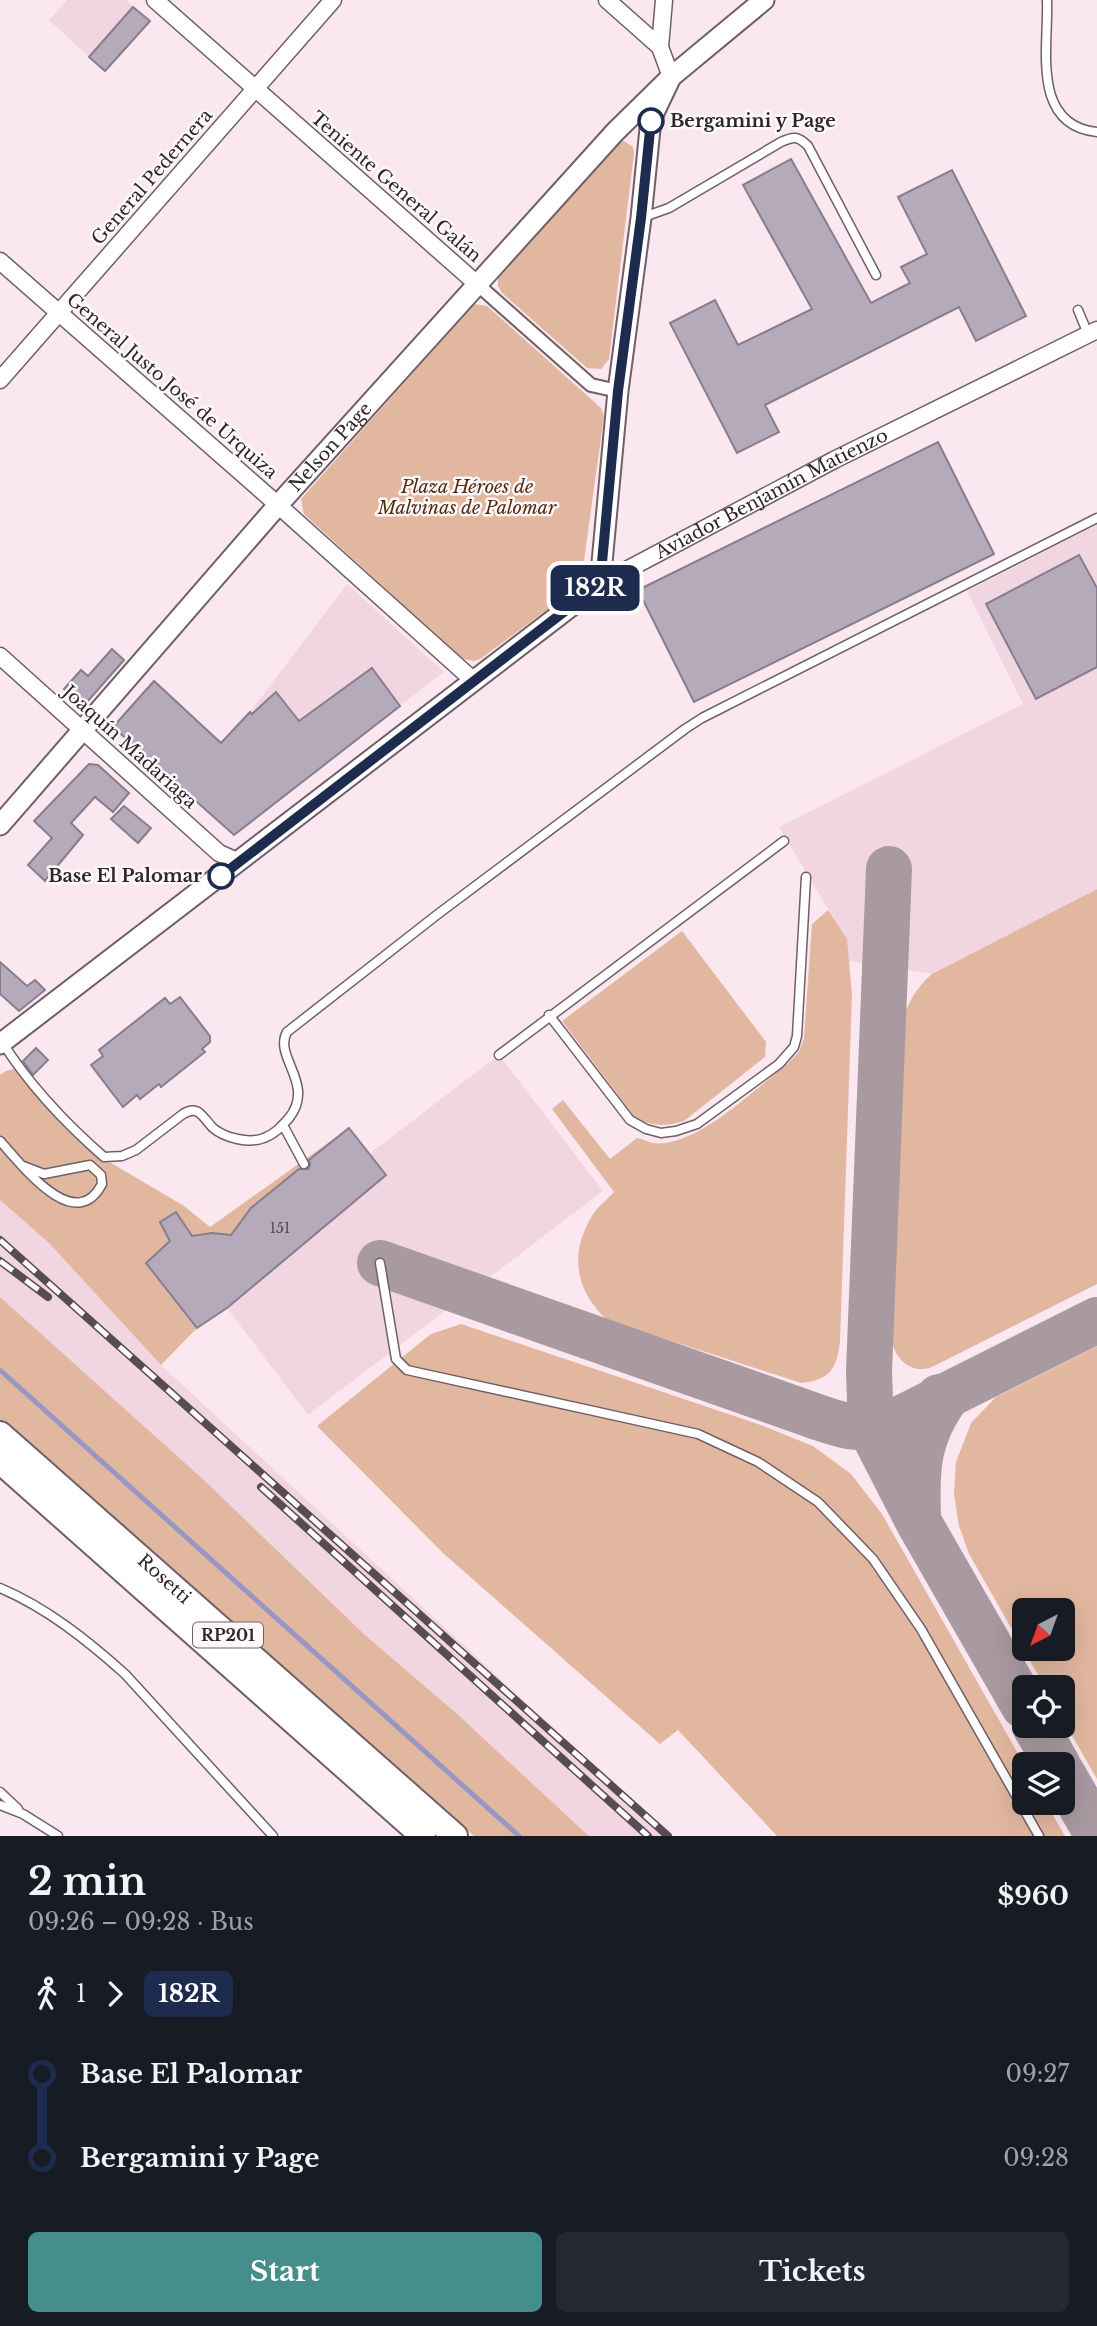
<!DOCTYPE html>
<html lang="en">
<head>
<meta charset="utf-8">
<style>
	body { margin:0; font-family:"Libre Baskerville",serif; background:#242831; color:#f1f3f6; height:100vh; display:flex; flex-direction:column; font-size:26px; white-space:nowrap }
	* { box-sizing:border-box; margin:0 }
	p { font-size:23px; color:#9ea1a6 }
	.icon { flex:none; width:38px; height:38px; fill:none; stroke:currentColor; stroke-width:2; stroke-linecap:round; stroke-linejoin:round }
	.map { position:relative; height:1836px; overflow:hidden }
	.details { display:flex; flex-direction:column; background:#171b24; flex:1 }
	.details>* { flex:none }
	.badge { padding:0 14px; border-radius:10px; font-size:24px; line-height:46px }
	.needle { width:46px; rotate:221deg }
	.buttons { position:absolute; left:1012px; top:1598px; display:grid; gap:14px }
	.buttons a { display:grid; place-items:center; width:63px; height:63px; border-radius:10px; background:#171b24; box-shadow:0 7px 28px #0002; font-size:35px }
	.map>.badge { position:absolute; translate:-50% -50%; box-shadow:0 0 0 4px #fff }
	.legs { display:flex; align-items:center; gap:10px; height:77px; padding:0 28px; font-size:23px }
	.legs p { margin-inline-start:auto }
	.summary { display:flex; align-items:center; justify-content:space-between; height:119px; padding:0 28px }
	h1 { font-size:38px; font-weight:700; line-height:52px }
	.cta { display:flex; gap:14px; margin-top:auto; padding:14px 28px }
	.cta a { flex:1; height:80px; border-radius:10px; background:#468e8b; color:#fff; font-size:28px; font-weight:700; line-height:80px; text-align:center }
	.cta a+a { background:#242831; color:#f1f3f6 }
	ul { padding:0 28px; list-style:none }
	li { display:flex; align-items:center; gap:24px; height:84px; font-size:26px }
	li i { display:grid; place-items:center; width:10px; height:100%; margin:0 9px; background:currentColor }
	li i::after { content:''; width:18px; height:18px; margin:-9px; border:5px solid; border-radius:50%; background:#171b24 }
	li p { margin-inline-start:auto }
	li:first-child i { background:linear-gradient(#0000 50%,currentColor 0) }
	li:last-child i { background:linear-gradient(currentColor 50%,#0000 0) }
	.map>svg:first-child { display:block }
</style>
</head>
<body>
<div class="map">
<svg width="1097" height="1836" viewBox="0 0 1097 1836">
	<rect width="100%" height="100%" fill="#fbe7f0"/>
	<g fill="#f1d6e2">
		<polygon points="67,0 126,0 133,7 89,57 49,20"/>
		<polygon points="1097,525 1097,889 932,974 849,961 846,939 779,827 1023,704 967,591"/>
		<polygon points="347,584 444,672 303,780 250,712"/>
		<polygon points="499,1055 603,1191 308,1415 227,1308 319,1192"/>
		<polygon points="0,1200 49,1243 161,1365 670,1836 589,1836 455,1712 364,1634 205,1481 0,1298"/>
	</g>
	<g fill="#e2b79f" fill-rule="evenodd">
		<polygon points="622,140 633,147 634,153 609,359 601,369 587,368 502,293 498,286 498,278 616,142"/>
		<polygon points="474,304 487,306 601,408 604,416 582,575 578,587 480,659 474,661 462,659 304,514 301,499"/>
		<path d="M1097 889V1284L932 1367C912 1374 898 1362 892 1343L899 1033C905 1009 913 990 932 974Z"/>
		<path d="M828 910 847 939 852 995 840 1341C837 1369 830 1380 801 1383L607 1320C575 1290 569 1254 592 1216 597 1207 607 1200 614 1192L552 1109 563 1100 610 1159 637 1138C642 1139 648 1142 653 1143 695 1149 755 1089 787 1064L799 1052 804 1038 812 924Z"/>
		<path d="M682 931 766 1042 765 1057 684 1121C665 1127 655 1126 636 1119L562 1021Z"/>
		<polygon points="17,1068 43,1103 96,1154 184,1206 210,1227 349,1128 251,1208 231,1235 212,1233 192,1236 176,1212 160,1222 170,1241 146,1263 197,1328 161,1365 49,1243 0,1200 0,1075 6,1071"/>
		<polygon points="0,1297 205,1481 364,1634 455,1712 589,1836 474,1836 0,1425"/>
		<polygon points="461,1324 758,1424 813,1446 851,1474 882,1514 1024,1764 1024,1802 1046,1803 1065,1836 777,1836 678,1730 660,1744 443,1553 317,1426 431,1334"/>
		<path d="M1097 1346V1779L1062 1718V1687H1045L969 1554 959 1526 954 1494 956 1462 971 1423 996 1397ZM1024 1610H1062V1648H1024Z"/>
	</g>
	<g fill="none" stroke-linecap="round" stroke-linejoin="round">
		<polyline stroke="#9897c3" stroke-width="5" points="0,1370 519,1836"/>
		<g stroke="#a89aa0" stroke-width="46">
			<polyline points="889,869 869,1371 871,1429 918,1521 1024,1706"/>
			<path d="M380 1263 809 1414C844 1426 857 1432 894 1422L1097 1320"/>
			<path d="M918 1515C916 1467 918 1436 947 1396L939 1397"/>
			<polyline points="1035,1726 1057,1764"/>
			<polyline points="1062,1773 1097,1834"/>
		</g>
	</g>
	<g fill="#b5aab9" stroke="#887d8c" stroke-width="2">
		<polygon points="133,7 150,21 105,71 89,57"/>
		<polygon points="791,159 871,303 910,283 901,267 927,254 898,197 952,170 1026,316 976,341 959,307 765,405 779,432 737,453 670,323 715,300 738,345 812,309 743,185"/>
		<polygon points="938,442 994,554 694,702 638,590"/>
		<polygon points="1079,555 1097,588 1097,667 1036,699 986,604"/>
		<polygon points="112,649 124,660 87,702 79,703 64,689 81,670 88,676"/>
		<polygon points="372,668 400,706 234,835 113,727 154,681 221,743 250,712 252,714 276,692 299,721"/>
		<polygon points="89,764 98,765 129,793 113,812 95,797 71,823 83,835 45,881 28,865 52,838 34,821"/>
		<polygon points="124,806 151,828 138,843 111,819"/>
		<polygon points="0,962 27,986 35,980 45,990 19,1011 0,994"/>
		<polygon points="180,997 210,1036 210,1042 202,1049 205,1052 161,1087 159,1084 140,1099 137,1095 123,1107 91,1065 103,1056 99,1050 165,998 170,1004"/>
		<polygon points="36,1048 48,1060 33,1075 23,1061"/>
		<polygon points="349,1128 386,1175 227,1308 197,1328 146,1263 170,1241 160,1222 176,1212 192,1236 212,1233 231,1235 251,1208 299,1169 308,1169 310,1165 309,1160"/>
	</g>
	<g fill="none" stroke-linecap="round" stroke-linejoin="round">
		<defs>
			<g id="service">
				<path d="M1047 0C1049 45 1030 125 1097 132"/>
				<path d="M641 218 669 208 781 142C794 136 798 136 808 146L876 275"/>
				<polyline points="1078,310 1088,334"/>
				<polyline points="549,1015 630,1120 646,1129 661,1133 676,1131 697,1124 779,1064 794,1047 797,1036 806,877"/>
				<path d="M2 1042C30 1086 65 1123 104 1157L122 1156 136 1150 183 1114C188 1111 193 1109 198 1112 204 1116 208 1123 213 1128 225 1138 249 1144 264 1138 275 1134 281 1127 289 1118 316 1084 273 1057 287 1032L438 914 685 729 702 718 1097 518"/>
				<polyline points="499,1055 784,841"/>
				<polyline points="283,1125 304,1164"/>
				<path d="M0 1141C22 1165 75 1236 102 1184L101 1175 90 1165 44 1174 23 1166"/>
				<polyline points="380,1263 396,1359 407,1370 698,1434 758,1462 818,1502 873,1559 921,1629 1039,1836"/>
				<path d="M0 1588C47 1608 87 1640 125 1674L273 1836"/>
				<polyline points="0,1792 18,1809"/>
				<polyline points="0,1805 23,1814 58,1836"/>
			</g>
			<polyline id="pedestrian" points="477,284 591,385 618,391"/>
			<g id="minor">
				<polyline points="155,0 477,284"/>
				<polyline points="607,0 660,47 671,77"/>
				<polyline points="660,47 664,0"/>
				<polyline points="0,261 278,505 474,681"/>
				<polyline points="0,380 333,0"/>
				<path id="s1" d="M600 584 834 460 1097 330"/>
				<polyline points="0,656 219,853 239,862"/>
			</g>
			<g id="tertiary">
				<path id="s2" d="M0 825 278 505 615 132 671 77 764 0"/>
				<polyline points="0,1044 600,584 618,391 641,218 651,119 671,77"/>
			</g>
			<g id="primary">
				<path id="s3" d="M0 1434 455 1836"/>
				<polyline points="0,1461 423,1836"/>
			</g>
		</defs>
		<use href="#service" stroke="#705f67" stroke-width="11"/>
		<use href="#pedestrian" stroke="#705f67" stroke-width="16"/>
		<use href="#minor" stroke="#705f67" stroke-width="19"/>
		<use href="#tertiary" stroke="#705f67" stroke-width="23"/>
		<use href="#primary" stroke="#705f67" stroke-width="28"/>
		<use href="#service" stroke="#fff" stroke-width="8"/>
		<use href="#pedestrian" stroke="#fff" stroke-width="12"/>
		<use href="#minor" stroke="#fff" stroke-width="16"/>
		<use href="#tertiary" stroke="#fff" stroke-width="19"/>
		<use href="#primary" stroke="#fff" stroke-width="24"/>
		<defs>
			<g id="rail">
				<polyline points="0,1240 668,1836"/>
				<polyline points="0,1261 48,1297"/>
				<polyline points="261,1487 648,1836"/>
			</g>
		</defs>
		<use href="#rail" stroke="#564c51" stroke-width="8"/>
		<use href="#rail" stroke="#fdf9fb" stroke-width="5" stroke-dasharray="16" stroke-linecap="butt"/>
	</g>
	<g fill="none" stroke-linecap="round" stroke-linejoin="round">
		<defs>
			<polyline id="line-1" points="221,876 600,584 618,391 641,218 651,121"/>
		</defs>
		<use href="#line-1" stroke="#fff" stroke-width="16"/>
		<use href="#line-1" stroke="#1d2b4f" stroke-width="10"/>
	</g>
	<g fill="#fff" stroke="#1d2b4f" stroke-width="3.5">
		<circle cx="651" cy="121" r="12"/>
		<circle cx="221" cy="876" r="12"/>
	</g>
	<g text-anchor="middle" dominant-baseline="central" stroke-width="5" stroke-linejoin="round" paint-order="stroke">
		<g font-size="14" fill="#50474e">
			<text x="280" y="1228">151</text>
		</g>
		<rect fill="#fdf9fb" stroke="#6c6569" stroke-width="2" x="193" y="1622.5" width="70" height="25" rx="5"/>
		<g font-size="16" font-weight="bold" fill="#2e262a">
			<text x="228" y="1635">RP201</text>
		</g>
		<g font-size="18" font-weight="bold" fill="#2e262a" stroke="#fdf9fb" text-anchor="start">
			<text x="670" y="121">Bergamini y Page</text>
			<text x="202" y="876" text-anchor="end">Base El Palomar</text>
		</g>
		<g font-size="18" fill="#2e262a" stroke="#fdf9fb">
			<text transform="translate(152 177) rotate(-49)">General Pedernera</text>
			<text transform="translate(396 187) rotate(41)">Teniente General Galán</text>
			<text transform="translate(172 386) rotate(41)">General Justo José de Urquiza</text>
			<text stroke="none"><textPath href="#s2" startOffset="502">Nelson Page</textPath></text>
			<text stroke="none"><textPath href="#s1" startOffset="194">Aviador Benjamín Matienzo</textPath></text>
			<text transform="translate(130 747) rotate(42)">Joaquín Madariaga</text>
			<text stroke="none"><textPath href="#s3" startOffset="219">Rosetti</textPath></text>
		</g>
		<g font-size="18" font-style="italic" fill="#552a0e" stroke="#fdf9fb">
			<text x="467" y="487">Plaza Héroes de<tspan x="467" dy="21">Malvinas de Palomar</tspan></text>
		</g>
	</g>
</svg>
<div class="buttons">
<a><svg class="needle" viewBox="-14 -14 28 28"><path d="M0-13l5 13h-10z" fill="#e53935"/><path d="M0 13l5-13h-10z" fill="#9ea1a6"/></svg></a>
<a><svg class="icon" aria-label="locate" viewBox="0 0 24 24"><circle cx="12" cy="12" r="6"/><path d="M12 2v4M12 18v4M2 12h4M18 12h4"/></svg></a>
<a><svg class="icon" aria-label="layers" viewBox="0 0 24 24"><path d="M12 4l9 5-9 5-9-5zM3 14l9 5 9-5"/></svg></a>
</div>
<b class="badge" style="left:595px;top:588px;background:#1d2b4f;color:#fff">182R</b>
</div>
<section class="details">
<div class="summary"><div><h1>2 min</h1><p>09:26 – 09:28 · Bus</p></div><b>$960</b></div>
<div class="legs"><svg class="icon" aria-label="walk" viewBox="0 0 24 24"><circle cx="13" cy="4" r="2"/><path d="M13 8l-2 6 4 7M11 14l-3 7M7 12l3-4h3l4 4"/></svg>1<svg class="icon" aria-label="forward" viewBox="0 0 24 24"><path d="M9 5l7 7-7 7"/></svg><b class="badge" style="background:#1d2b4f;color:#fff">182R</b></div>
<ul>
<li><i style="color:#1d2b4f"></i><b>Base El Palomar</b><p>09:27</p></li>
<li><i style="color:#1d2b4f"></i><b>Bergamini y Page</b><p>09:28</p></li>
</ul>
<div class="cta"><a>Start</a><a>Tickets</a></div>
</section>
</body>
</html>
